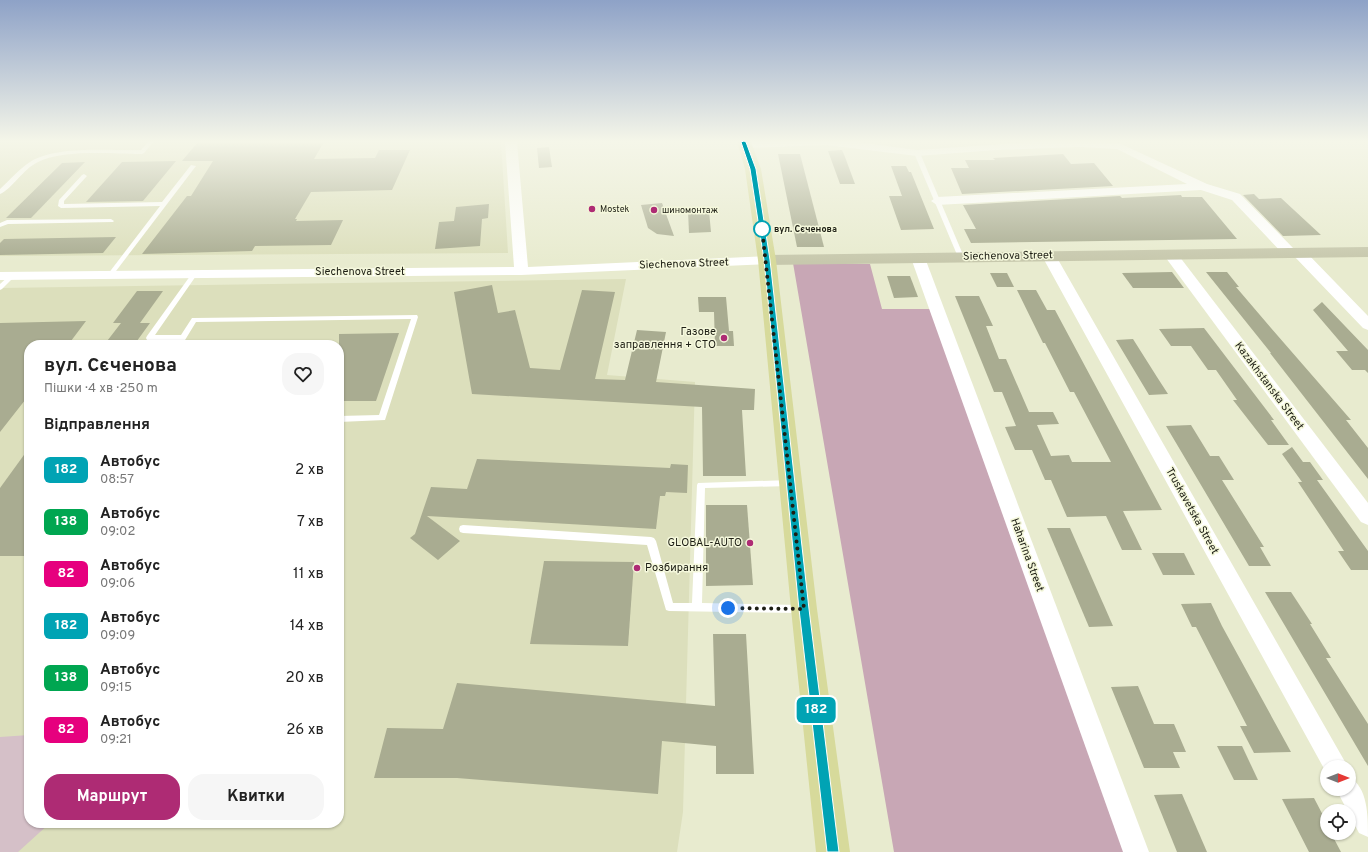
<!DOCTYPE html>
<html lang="uk">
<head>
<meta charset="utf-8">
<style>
	body { margin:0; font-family:Overpass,sans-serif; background:#f6f6f6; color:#222; height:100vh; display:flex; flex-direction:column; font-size:15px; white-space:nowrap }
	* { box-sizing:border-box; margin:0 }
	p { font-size:13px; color:#767676 }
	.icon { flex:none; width:22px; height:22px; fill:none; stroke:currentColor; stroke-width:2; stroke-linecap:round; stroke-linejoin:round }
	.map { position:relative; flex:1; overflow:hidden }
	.sheet { position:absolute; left:24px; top:340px; width:320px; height:488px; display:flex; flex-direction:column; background:#fff; border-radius:16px; box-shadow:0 1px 3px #0004 }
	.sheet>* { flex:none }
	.badge { padding:0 8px; border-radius:6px; font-size:14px; line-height:26px }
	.needle { width:26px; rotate:90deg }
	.buttons { position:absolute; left:1320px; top:760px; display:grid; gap:8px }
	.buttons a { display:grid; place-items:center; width:36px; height:36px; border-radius:50%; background:#fff; box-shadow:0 1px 3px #0004; font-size:20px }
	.you { position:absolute; width:20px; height:20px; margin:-10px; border:3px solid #fff; border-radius:50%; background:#1a73e8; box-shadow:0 0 0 6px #1a73e833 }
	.map>.badge { position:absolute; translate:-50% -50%; box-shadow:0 0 0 2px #fff }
	h2 { padding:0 20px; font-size:15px; line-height:36px }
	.round { display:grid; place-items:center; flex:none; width:42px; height:42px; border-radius:16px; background:#f6f6f6 }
	.head { display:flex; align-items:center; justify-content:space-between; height:68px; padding:0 20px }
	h1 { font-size:19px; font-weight:700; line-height:30px }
	.button { display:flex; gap:8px; margin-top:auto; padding:8px 20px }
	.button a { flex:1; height:46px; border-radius:16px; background:#ae2b74; color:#fff; font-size:16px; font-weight:700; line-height:46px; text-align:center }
	.button a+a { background:#f6f6f6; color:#222 }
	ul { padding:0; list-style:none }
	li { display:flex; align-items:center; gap:12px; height:52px; padding:0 20px }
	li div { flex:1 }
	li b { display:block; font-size:15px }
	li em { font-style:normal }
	li .badge { min-width:44px; font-weight:700; text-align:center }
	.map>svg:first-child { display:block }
</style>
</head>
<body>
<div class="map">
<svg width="1368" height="852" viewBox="0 0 1368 852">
	<rect width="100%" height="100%" fill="#e8ebcf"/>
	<g fill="#dcdfbc" fill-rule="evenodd">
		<polygon points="0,142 501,142 508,253 0,256"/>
		<path d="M626 279 607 375 695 382 683 812 677 852H0V288ZM29 345H339V823H29Z"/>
	</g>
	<polygon fill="#d5c0c8" points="29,735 29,823 50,823 18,852 0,852 0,737"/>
	<polygon fill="#c8a7b5" points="793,263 870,264 882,309 930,309 1128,852 894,852"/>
	<g fill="#a9ac91">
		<polygon points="198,142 324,142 314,159 375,158 379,150 410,150 392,190 311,192 295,219 297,219 296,221 343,220 331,245 255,246 252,251 142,254 187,196 191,196 213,161 182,161"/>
		<polygon points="549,147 552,167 539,168 537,148"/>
		<polygon points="842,150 845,157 855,184 840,184 828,151"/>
		<polygon points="778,154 800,154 824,247 797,247"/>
		<polygon points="1063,154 1071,164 1094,163 1113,186 962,194 951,168 969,168 965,160 995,160 993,158"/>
		<polygon points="176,161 143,201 86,202 122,162"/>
		<polygon points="85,162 31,218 6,218 62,163"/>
		<polygon points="891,166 906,166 909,172 911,172 934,229 901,230 889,196 902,196"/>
		<polygon points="1254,194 1259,199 1281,198 1321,235 1283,236 1243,195"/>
		<polygon points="1181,195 1182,197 1202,197 1237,239 971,243 964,229 976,229 963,205 1120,196 1122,198"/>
		<polygon points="662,203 674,236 657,234 648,228 641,205"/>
		<polygon points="489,204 488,218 482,219 480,246 435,249 439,222 454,221 456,207"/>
		<polygon points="688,211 709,211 711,232 689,233"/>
		<polygon points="116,237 103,253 0,255 0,243 4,239"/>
		<polygon points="1172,272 1184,288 1133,288 1122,273"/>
		<polygon points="1206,272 1227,272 1239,287 1236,287 1271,328 1351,420 1346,420 1368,448 1368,479 1270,353 1271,353"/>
		<polygon points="990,273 1007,273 1014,287 997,287"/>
		<polygon points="887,276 910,276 918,297 894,298"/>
		<polygon points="492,285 498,313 515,310 530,368 560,370 582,290 615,292 595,379 625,380 637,330 666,332 656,382 755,389 754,410 742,410 746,476 703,476 702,407 472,394 454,292"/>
		<polygon points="1017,290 1036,290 1047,310 1055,310 1162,510 1123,511 1142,550 1122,550 1106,516 1067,517 1051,480 1045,480 1032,450 1015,450 1005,427 1016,426 1002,392 994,392 955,296 979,296 993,326 986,326 999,359 1006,359 1029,412 1053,412 1059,424 1037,425 1051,456 1069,455 1072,462 1111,462 1074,392 1070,392 1045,343 1043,343"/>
		<polygon points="137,291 163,291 140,323 150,323 134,345 104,345 121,323 113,323"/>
		<polygon points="698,297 726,297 729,331 733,331 734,346 715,346 714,312 699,312"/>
		<polygon points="1322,302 1368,350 1368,373 1365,370 1352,370 1336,351 1348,351 1313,310"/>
		<polygon points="86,321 68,345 29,345 29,395 0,432 0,323"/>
		<polygon points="1204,328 1274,420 1271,420 1289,445 1268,445 1233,400 1237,400 1216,370 1208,370 1191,346 1171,346 1159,329"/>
		<polygon points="399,333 376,401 339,401 339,334"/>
		<polygon points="1133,339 1157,377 1168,394 1149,395 1116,340"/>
		<polygon points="1191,425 1210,456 1219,456 1234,480 1222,480 1264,547 1260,547 1271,566 1249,566 1166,426"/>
		<polygon points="1292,447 1303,462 1310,462 1323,480 1317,480 1368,551 1368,570 1351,570 1338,551 1344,551 1298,482 1302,482 1282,454"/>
		<polygon points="29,448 29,550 25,556 0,556 0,488"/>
		<polygon points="477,459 670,468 671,464 688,465 687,493 666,492 665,496 660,496 656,529 427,516 460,541 438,560 410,538 415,534 431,487 467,489"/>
		<polygon points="706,505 747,505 753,585 706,586"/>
		<polygon points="1047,528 1070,528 1113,626 1089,627"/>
		<polygon points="1152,553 1184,553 1195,575 1163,575"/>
		<polygon points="544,561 634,562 628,646 530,644"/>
		<polygon points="1265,592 1291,592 1312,624 1310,624 1331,658 1326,658 1368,724 1368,766"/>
		<polygon points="1211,603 1222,626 1291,752 1254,753 1240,726 1247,726 1196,627 1192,627 1181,604"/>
		<polygon points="713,634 746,634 754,774 716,774 716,746 662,741 658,794 457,778 374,778 387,728 443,729 457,683 715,706"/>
		<polygon points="1138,686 1154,724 1174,724 1186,752 1173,752 1180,768 1144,768 1111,687"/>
		<polygon points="1217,746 1242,746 1258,780 1234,780"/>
		<polygon points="1182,794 1207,852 1177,852 1154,795"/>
		<polygon points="1314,798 1327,823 1327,833 1331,833 1341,852 1309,852 1282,799"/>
	</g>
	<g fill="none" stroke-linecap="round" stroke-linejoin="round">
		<g fill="#fff" fill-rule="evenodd">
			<path d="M148 142H153L144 153 142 154C113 154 63 149 38 162 23 169 12 189 0 194V189C10 180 19 169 30 162 56 145 110 151 141 150Z"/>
			<polygon points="915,152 920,153 964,257 963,258 959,258 958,257 914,153"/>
			<polygon points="191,165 196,166 113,275 111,276 108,274 160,206 61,208 58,206 59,200 82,175 84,174 87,176 64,201 64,204 162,202"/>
			<polygon points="111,219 114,221 113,222 8,224 0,227 0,223 7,220"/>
			<polygon points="195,271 198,273 155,335 181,335 192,318 194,318 417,315 418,317 385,420 339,422 339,416 379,415 411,319 196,322 182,345 174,345 178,340 147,340 146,338 147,336 193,272"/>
			<polygon points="12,274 14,275 14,277 2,289 0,290 0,284 10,275"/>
			<polygon points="790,480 793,481 794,483 793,485 790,486 705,488 702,603 800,605 803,606 805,609 803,612 800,613 669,611 666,610 647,545 463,533 460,532 459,529 460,526 463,525 651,537 654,538 656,541 673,603 692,603 697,485 698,483"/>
		</g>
		<g fill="#fff" fill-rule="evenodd">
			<polygon points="505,142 517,142 528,267 767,256 772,257 774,260 772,263 767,264 521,275 0,280 0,272 514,267"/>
			<polygon points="743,142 856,142 917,150 1033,142 1119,143 1207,184 1240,194 1295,250 1304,250 1368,316 1368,330 1363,328 1294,256 1285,256 1232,200 1201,190 937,205 931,201 937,197 1187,184 1117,149 1079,147 996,150 917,156 826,145 746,148 740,145"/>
			<polygon points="1171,251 1176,252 1368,503 1368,525 1361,522 1166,258 1164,255 1166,252"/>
			<polygon points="1049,252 1054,253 1056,256 1348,767 1327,767 1327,774 1042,256 1044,253"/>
			<polygon points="918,254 923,255 925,258 1149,852 1123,852 911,258 913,255"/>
			<path d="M1349 777C1368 787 1368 816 1368 837L1359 833 1336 789H1349Z"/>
		</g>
		<polygon fill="#c7c8ad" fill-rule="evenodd" points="1368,247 1368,257 767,265 761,264 758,260 761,256 767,255"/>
		<polygon fill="#d7da9b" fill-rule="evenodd" points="737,142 751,142 761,169 776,260 817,609 850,852 816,852 791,609 758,260 745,169"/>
	</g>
	<linearGradient id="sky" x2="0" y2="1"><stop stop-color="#8ea2c7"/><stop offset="0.54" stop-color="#f5f6e9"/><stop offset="1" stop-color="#f5f6e9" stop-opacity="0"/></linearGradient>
	<rect width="1368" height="262" fill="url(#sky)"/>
	<polygon fill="#00a3b4" stroke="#fff" points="744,141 746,142 756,169 770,260 809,609 839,852 827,852 799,609 764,260 750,169 741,142"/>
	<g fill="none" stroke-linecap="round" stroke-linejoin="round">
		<polyline stroke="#1d1e14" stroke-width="4" stroke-dasharray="0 7.2" points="728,608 804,609 762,229"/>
	</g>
	<g fill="#ae2b74" stroke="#f5f8dc" stroke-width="1.5">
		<circle cx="592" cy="209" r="4"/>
		<circle cx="654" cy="210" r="4"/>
		<circle cx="724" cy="338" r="4"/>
		<circle cx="750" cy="543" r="4"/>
		<circle cx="637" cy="568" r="4"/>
	</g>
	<circle fill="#fff" stroke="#00a3b4" stroke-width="2" cx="762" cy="229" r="8"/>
	<g text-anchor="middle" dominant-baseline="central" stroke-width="3" stroke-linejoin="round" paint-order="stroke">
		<g font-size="9" fill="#1d1e14" stroke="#f5f8dc" text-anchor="start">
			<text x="600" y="209">Mostek</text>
			<text x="662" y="210">шиномонтаж</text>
		</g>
		<g font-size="9" font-weight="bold" fill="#1d1e14" stroke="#f5f8dc" text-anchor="start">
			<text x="774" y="229">вул. Сєченова</text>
		</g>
		<g font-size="11" fill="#1d1e14" stroke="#f5f8dc">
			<text transform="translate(1008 256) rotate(-1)">Siechenova Street</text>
			<text transform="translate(684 264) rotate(-2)">Siechenova Street</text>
			<text x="360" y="272">Siechenova Street</text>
			<text transform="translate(1269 386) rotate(53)">Kazakhstanska Street</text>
			<text transform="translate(1192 511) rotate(61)">Truskavetska Street</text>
			<text transform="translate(1027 555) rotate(70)">Haharina Street</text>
		</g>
		<g font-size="11" fill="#1d1e14" stroke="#f5f8dc" text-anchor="end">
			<text x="716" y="332">Газове<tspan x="716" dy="13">заправлення + СТО</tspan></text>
			<text x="742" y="543">GLOBAL-AUTO</text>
			<text x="645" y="568" text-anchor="start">Розбирання</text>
		</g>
	</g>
</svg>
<div class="buttons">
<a><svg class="needle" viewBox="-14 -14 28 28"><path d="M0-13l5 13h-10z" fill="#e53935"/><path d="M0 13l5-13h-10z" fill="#767676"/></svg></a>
<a><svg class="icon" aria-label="locate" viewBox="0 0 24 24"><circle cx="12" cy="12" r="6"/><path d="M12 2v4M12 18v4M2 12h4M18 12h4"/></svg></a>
</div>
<div class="you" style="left:728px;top:608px"></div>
<b class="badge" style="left:816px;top:710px;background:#00a3b4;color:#fff">182</b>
<section class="sheet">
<div class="head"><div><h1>вул. Сєченова</h1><p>Пішки · 4 хв · 250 m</p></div><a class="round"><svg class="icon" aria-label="heart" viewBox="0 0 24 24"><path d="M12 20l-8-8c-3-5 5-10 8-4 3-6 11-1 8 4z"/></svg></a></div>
<h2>Відправлення</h2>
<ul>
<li><span class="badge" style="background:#00a3b4;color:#fff">182</span><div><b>Автобус</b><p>08:57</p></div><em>2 хв</em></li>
<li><span class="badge" style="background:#00a651;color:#fff">138</span><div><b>Автобус</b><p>09:02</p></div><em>7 хв</em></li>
<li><span class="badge" style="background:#e6007e;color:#fff">82</span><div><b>Автобус</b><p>09:06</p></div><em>11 хв</em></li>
<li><span class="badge" style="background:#00a3b4;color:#fff">182</span><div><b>Автобус</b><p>09:09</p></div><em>14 хв</em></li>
<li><span class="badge" style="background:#00a651;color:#fff">138</span><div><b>Автобус</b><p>09:15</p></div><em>20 хв</em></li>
<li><span class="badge" style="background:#e6007e;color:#fff">82</span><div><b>Автобус</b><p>09:21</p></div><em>26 хв</em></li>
</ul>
<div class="button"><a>Маршрут</a><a>Квитки</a></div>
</section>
</div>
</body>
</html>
